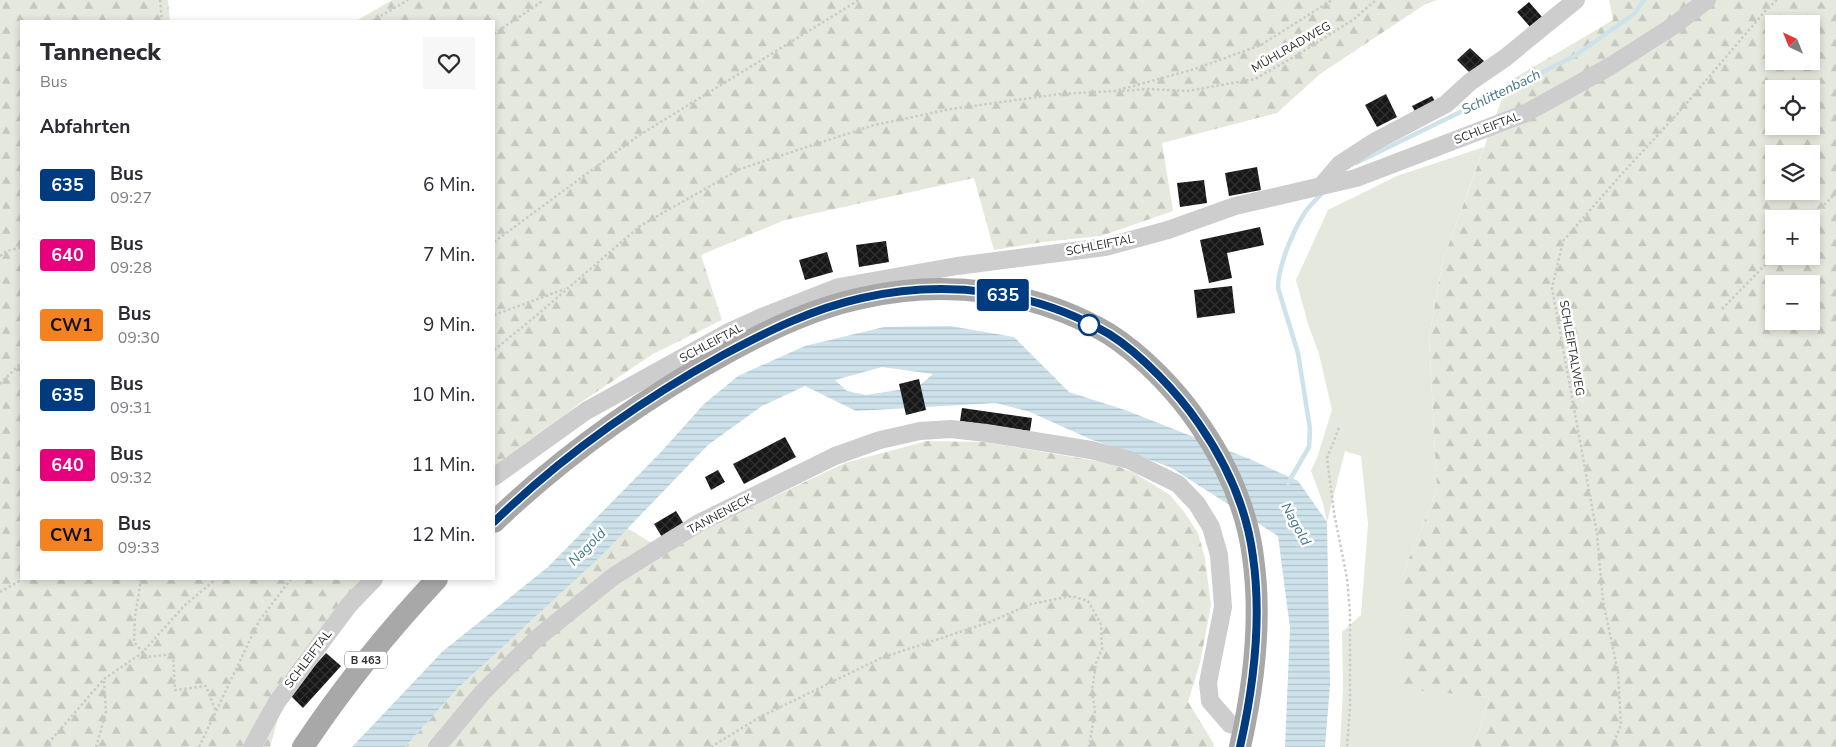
<!DOCTYPE html>
<html lang="de">
<head>
<meta charset="utf-8">
<style>
	body { margin:0; font-family:"Nunito Sans",sans-serif; background:#f7f7f7; color:#2b2b33; height:100vh; display:flex; flex-direction:column; font-size:19px; white-space:nowrap }
	* { box-sizing:border-box; margin:0 }
	p { font-size:16px; color:#7c7c81 }
	.icon { flex:none; width:28px; height:28px; fill:none; stroke:currentColor; stroke-width:2; stroke-linecap:round; stroke-linejoin:round }
	.map { position:relative; flex:1; overflow:hidden }
	.side { position:absolute; left:20px; top:20px; width:475px; height:560px; display:flex; flex-direction:column; background:#fff; border-radius:0px; box-shadow:0 2px 8px #0003 }
	.side>* { flex:none }
	.badge { padding:0 10px; border-radius:4px; font-size:18px; line-height:32px }
	.needle { width:32px; rotate:317deg }
	.tools { position:absolute; left:1765px; top:15px; display:grid; gap:10px }
	.tools a { display:grid; place-items:center; width:55px; height:55px; border-radius:0px; background:#fff; box-shadow:0 2px 8px #0003; font-size:25px }
	.map>.badge { position:absolute; translate:-50% -50%; box-shadow:0 0 0 2px #fff }
	h2 { padding:0 20px; font-size:19px; line-height:45px }
	.round { display:grid; place-items:center; flex:none; width:52px; height:52px; border-radius:0px; background:#f7f7f7 }
	.headline { display:flex; align-items:center; justify-content:space-between; height:85px; padding:0 20px }
	h1 { font-size:24px; font-weight:800; line-height:38px }
	ul { padding:0; list-style:none }
	li { display:flex; align-items:center; gap:15px; height:70px; padding:0 20px }
	li div { flex:1 }
	li b { display:block; font-size:19px }
	li em { font-style:normal }
	li .badge { min-width:55px; font-weight:700; text-align:center }
	.map>svg:first-child { display:block }
</style>
</head>
<body>
<div class="map">
<svg width="1836" height="747" viewBox="0 0 1836 747">
	<defs>
		<pattern id="forest-firs" width="22" height="20" patternUnits="userSpaceOnUse" patternTransform="scale(1.25)"><rect width="22" height="20" fill="#e5e9dd"/><path d="M5 1l3.5 6h-7zM16 11l3.5 6h-7z" fill="#c5c8be"/></pattern>
		<pattern id="water-rules" width="6" height="5" patternUnits="userSpaceOnUse" patternTransform="scale(1.25)"><rect width="6" height="5" fill="#cde2ea"/><path d="M0 2.5h6" fill="none" stroke="#b0c2c9"/></pattern>
		<pattern id="building-cross-hatch" width="8" height="8" patternUnits="userSpaceOnUse" patternTransform="scale(1.25)"><rect width="8" height="8" fill="#171717"/><path d="M0 0l8 8M0 8l8-8" fill="none" stroke="#303030"/></pattern>
	</defs>
	<rect width="100%" height="100%" fill="#fff"/>
	<polygon fill="#e5e9dd" points="1484,147 1443,260 1429,338 1437,490 1402,576 1402,688 1489,697 1474,747 1340,747 1343,690 1342,632 1361,615 1368,524 1361,456 1345,451 1327,522 1323,503 1311,471 1317,458 1332,410 1319,354 1308,324 1296,280 1328,210 1397,176"/>
	<g fill="url(#forest-firs)" fill-rule="evenodd">
		<polygon points="0,0 168,0 170,21 21,21 21,579 377,579 287,687 270,747 0,747"/>
		<polygon points="392,0 1437,0 1424,5 1320,74 1277,113 1162,143 1173,211 1101,236 1043,242 994,250 974,178 785,220 701,255 722,320 653,354 580,403 494,474 494,21 356,21"/>
		<path d="M1609 0H1836V747H1474L1489 697 1402 689V576L1437 490 1429 338 1443 260 1508 82 1613 20ZM1774 24H1811V61H1774ZM1774 89H1811V126H1774ZM1774 154H1811V191H1774ZM1774 219H1811V256H1774ZM1774 284H1811V321H1774Z"/>
		<polygon points="927,441 985,442 1108,463 1133,472 1170,495 1185,513 1198,533 1205,558 1211,605 1200,663 1188,702 1214,744 1213,747 405,747 458,688 627,528 668,553 710,527 845,463"/>
	</g>
	<path fill="url(#water-rules)" fill-rule="evenodd" d="M950 326 1014 337 1069 392 1128 411 1252 460 1298 481 1327 522 1330 685 1325 747H1285L1290 628 1278 536 1170 467 1090 439 1030 412 996 403 856 411 805 386 762 406 708 445 602 555 458 688 405 747H352L443 651 548 567 661 452 704 404 738 376 805 346 884 327ZM882 367 933 374 918 387 866 395 847 391 835 380Z"/>
	<g fill="none" stroke-linecap="round" stroke-linejoin="round">
		<g stroke="#cde2ea" stroke-width="4.5">
			<polyline points="1356,163 1573,57 1634,14 1644,0"/>
			<path d="M1288 483 1309 447 1310 429 1298 353 1278 288C1278 267 1292 233 1304 214 1308 207 1316 200 1322 193"/>
		</g>
	</g>
	<g fill="url(#building-cross-hatch)">
		<polygon points="1529,2 1543,18 1531,28 1517,12"/>
		<polygon points="1470,48 1484,61 1471,74 1457,60"/>
		<polygon points="1386,94 1397,117 1377,127 1365,105"/>
		<polygon points="1432,96 1437,105 1417,115 1412,106"/>
		<polygon points="1257,167 1261,190 1229,196 1225,173"/>
		<polygon points="1204,180 1207,203 1180,207 1177,183"/>
		<polygon points="1260,227 1264,245 1227,253 1232,278 1209,283 1200,240"/>
		<polygon points="886,241 889,262 859,267 856,245"/>
		<polygon points="827,252 833,272 805,280 799,260"/>
		<polygon points="1232,286 1235,313 1197,318 1194,290"/>
		<polygon points="919,379 926,410 906,415 899,384"/>
		<polygon points="962,408 1032,418 1030,431 960,421"/>
		<polygon points="785,437 796,457 744,484 733,464"/>
		<polygon points="718,470 725,482 711,490 705,477"/>
		<polygon points="676,511 684,524 662,537 654,524"/>
		<polygon points="326,653 341,666 303,708 289,694"/>
	</g>
	<g fill="none" stroke-linecap="round" stroke-linejoin="round">
		<g stroke="#cacaca" stroke-width="2.5" stroke-dasharray="2.5 2.5" stroke-linecap="butt">
			<polyline points="160,0 162,21"/>
			<polyline points="372,21 408,0"/>
			<polyline points="494,34 544,0"/>
			<polyline points="1122,91 1148,89 1187,91 1255,79 1304,51 1354,19 1376,0"/>
			<polyline points="1810,219 1836,193"/>
			<polyline points="494,242 638,136 859,0"/>
			<polyline points="0,256 7,251 21,247"/>
			<polyline points="1722,309 1774,256"/>
			<polyline points="494,315 565,289"/>
			<polyline points="494,350 537,315 640,226 740,169 874,125 951,109 1060,94 1115,91 1195,69 1261,45 1332,0"/>
			<polyline points="0,384 21,363"/>
			<polyline points="1339,428 1327,458 1334,513 1347,578 1350,612 1350,707 1347,747"/>
			<polyline points="141,579 135,617 134,642 147,657 173,654 175,690 206,686 216,712"/>
			<polyline points="0,592 23,579"/>
			<polyline points="45,747 104,679 142,653 185,605 216,579"/>
			<polyline points="96,747 106,712 104,680"/>
			<polyline points="199,747 259,621 291,579"/>
			<polyline points="711,747 760,717 881,658 990,622 1031,604 1072,596 1088,601 1101,624 1102,649 1096,663 1092,691 1095,711 1089,747"/>
			<polyline points="1612,747 1621,725 1618,672 1603,601 1597,534 1552,288 1563,241 1620,176 1679,112 1766,10 1777,0"/>
		</g>
		<g stroke="#cdcdcd" stroke-width="18">
			<polyline points="1322,185 1340,164 1374,142 1446,104 1470,82 1505,58 1576,0"/>
			<polyline points="494,477 586,411 729,332 762,317 839,287 957,266 1105,247 1168,230 1235,206 1356,178 1524,114 1609,67 1673,26 1707,0"/>
			<polyline points="252,747 277,702 349,605 374,579"/>
			<polyline points="437,747 482,693 536,639 614,576 699,523 835,456 880,440 920,431 951,429 986,433 1091,450 1129,460 1178,484 1197,504 1211,527 1219,555 1223,607 1208,683 1210,701 1230,724 1244,728"/>
		</g>
		<g stroke="#a8a8a8" stroke-width="22">
			<path d="M494 522C564 455 643 399 728 352 771 329 814 308 862 298 946 279 1034 290 1109 334 1142 355 1177 391 1199 424 1226 463 1247 509 1253 557 1262 620 1254 685 1240 747"/>
			<path d="M303 747C343 687 388 631 437 579"/>
		</g>
	</g>
	<g fill="none" stroke-linecap="round" stroke-linejoin="round">
		<defs>
			<path id="line" d="M494 522C562 456 640 401 723 355 768 331 812 309 862 298 946 279 1034 290 1109 334 1141 354 1178 393 1199 424 1226 463 1247 509 1253 557 1262 620 1254 685 1240 747"/>
		</defs>
		<use href="#line" stroke="#fff" stroke-width="11"/>
		<use href="#line" stroke="#003b80" stroke-width="8"/>
	</g>
	<circle fill="#fff" stroke="#003b80" stroke-width="2.5" cx="1089" cy="325" r="10"/>
	<g text-anchor="middle" dominant-baseline="central" stroke-width="5" stroke-linejoin="round" paint-order="stroke">
		<rect fill="#fff" stroke="#6e6e6e" stroke-width="1" x="345" y="651.5" width="42" height="17" rx="4"/>
		<g font-size="11" font-weight="bold" fill="#303030">
			<text x="366" y="660">B 463</text>
		</g>
		<g font-size="12" fill="#303030" stroke="#fff">
			<text transform="translate(1291 47) rotate(-30)">MÜHLRADWEG</text>
			<text transform="translate(1487 128) rotate(-21)">SCHLEIFTAL</text>
			<text transform="translate(1100 245) rotate(-11)">SCHLEIFTAL</text>
			<text transform="translate(711 343) rotate(-28)">SCHLEIFTAL</text>
			<text transform="translate(1572 348) rotate(80)">SCHLEIFTALWEG</text>
			<text transform="translate(720 514) rotate(-28)">TANNENECK</text>
			<text transform="translate(308 659) rotate(-53)">SCHLEIFTAL</text>
		</g>
		<g font-size="14" font-style="italic" fill="#43788e" stroke="#fff">
			<text transform="translate(1501 92) rotate(-26)">Schlittenbach</text>
			<text transform="translate(1296 524) rotate(61)">Nagold</text>
			<text transform="translate(587 547) rotate(-45)">Nagold</text>
		</g>
	</g>
</svg>
<div class="tools">
<a><svg class="needle" viewBox="-14 -14 28 28"><path d="M0-13l5 13h-10z" fill="#e53935"/><path d="M0 13l5-13h-10z" fill="#7c7c81"/></svg></a>
<a><svg class="icon" aria-label="locate" viewBox="0 0 24 24"><circle cx="12" cy="12" r="6"/><path d="M12 2v4M12 18v4M2 12h4M18 12h4"/></svg></a>
<a><svg class="icon" aria-label="layers" viewBox="0 0 24 24"><path d="M12 4l9 5-9 5-9-5zM3 14l9 5 9-5"/></svg></a>
<a>+</a>
<a>−</a>
</div>
<b class="badge" style="left:1003px;top:295px;background:#003b80;color:#fff">635</b>
<section class="side">
<div class="headline"><div><h1>Tanneneck</h1><p>Bus</p></div><a class="round"><svg class="icon" aria-label="heart" viewBox="0 0 24 24"><path d="M12 20l-8-8c-3-5 5-10 8-4 3-6 11-1 8 4z"/></svg></a></div>
<h2>Abfahrten</h2>
<ul>
<li><span class="badge" style="background:#003b80;color:#fff">635</span><div><b>Bus</b><p>09:27</p></div><em>6 Min.</em></li>
<li><span class="badge" style="background:#e6007e;color:#fff">640</span><div><b>Bus</b><p>09:28</p></div><em>7 Min.</em></li>
<li><span class="badge" style="background:#f58220;color:#111">CW1</span><div><b>Bus</b><p>09:30</p></div><em>9 Min.</em></li>
<li><span class="badge" style="background:#003b80;color:#fff">635</span><div><b>Bus</b><p>09:31</p></div><em>10 Min.</em></li>
<li><span class="badge" style="background:#e6007e;color:#fff">640</span><div><b>Bus</b><p>09:32</p></div><em>11 Min.</em></li>
<li><span class="badge" style="background:#f58220;color:#111">CW1</span><div><b>Bus</b><p>09:33</p></div><em>12 Min.</em></li>
</ul>
</section>
</div>
</body>
</html>
